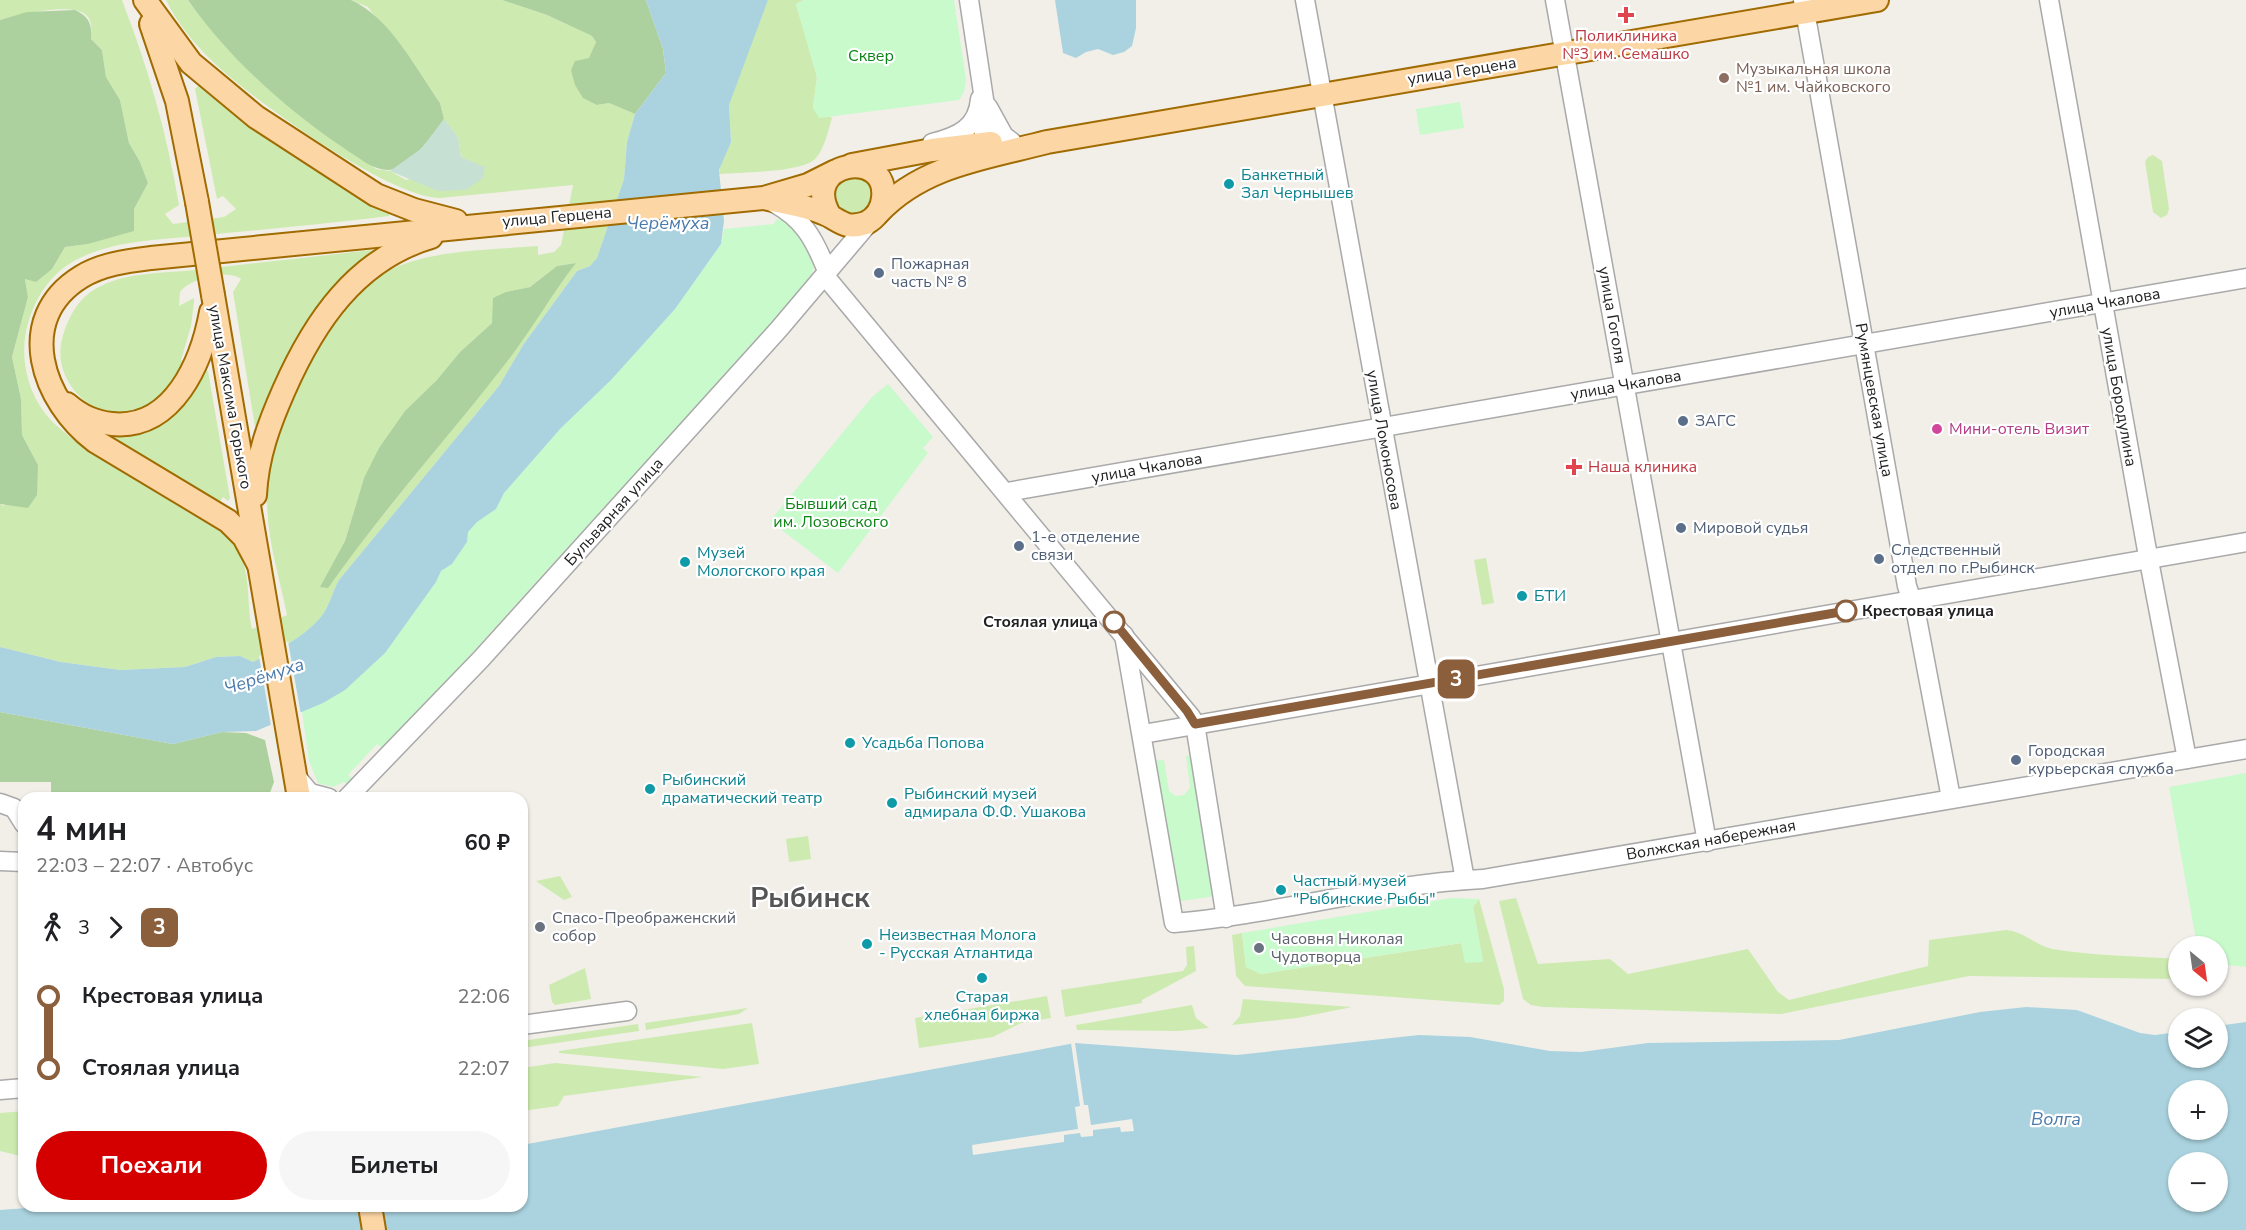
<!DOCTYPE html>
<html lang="ru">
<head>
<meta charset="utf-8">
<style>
	body { margin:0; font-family:"Nunito Sans",sans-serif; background:#f6f6f6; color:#202124; height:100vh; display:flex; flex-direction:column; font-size:22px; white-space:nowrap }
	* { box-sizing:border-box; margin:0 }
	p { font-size:20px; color:#757577 }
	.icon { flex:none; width:33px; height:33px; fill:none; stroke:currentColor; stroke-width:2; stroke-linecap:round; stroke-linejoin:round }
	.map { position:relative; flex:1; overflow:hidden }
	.sheet { position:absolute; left:18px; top:792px; width:510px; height:420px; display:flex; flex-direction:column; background:#fff; border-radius:18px; box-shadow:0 2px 4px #0004 }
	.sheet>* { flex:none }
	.badge { padding:0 12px; border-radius:9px; font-size:21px; line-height:39px }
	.needle { width:39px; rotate:151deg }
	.fabs { position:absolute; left:2168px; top:936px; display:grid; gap:12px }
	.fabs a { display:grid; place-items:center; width:60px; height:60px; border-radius:50%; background:#fff; box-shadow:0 2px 4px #0004; font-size:30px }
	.map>.badge { position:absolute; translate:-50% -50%; box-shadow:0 0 0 3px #fff }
	.legs { display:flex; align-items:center; gap:9px; height:66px; padding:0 18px; font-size:20px }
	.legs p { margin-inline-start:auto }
	.headline { display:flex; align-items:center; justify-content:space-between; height:102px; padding:0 18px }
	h1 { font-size:33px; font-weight:700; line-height:45px }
	.primary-button { display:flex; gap:12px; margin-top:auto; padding:12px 18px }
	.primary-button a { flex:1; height:69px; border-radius:36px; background:#d40000; color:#fff; font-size:24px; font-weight:700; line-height:69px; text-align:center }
	.primary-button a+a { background:#f6f6f6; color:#202124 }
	ul { padding:0 18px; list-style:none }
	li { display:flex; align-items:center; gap:21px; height:72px; font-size:22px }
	li i { display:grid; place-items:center; width:9px; height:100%; margin:0 8px; background:currentColor }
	li i::after { content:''; width:15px; height:15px; margin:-8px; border:4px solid; border-radius:50%; background:#fff }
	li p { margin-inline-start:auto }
	li:first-child i { background:linear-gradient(#0000 50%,currentColor 0) }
	li:last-child i { background:linear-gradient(currentColor 50%,#0000 0) }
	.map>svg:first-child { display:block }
</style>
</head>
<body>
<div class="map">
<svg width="2246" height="1230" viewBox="0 0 2246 1230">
	<rect width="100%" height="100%" fill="#f2efe9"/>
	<g fill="#cdebb0" fill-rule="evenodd">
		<path d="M0 0H122C148 67 167 134 179 205L165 214 173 224 224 217 236 209 223 196 217 199 195 89 199 85 255 127 390 213 389 216 365 219C312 225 260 230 207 235 163 240 114 239 74 261 46 277 30 306 25 338 21 369 32 403 56 425 95 461 148 483 193 513 208 522 224 531 235 546 252 569 246 603 252 629L287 615C280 579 267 541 267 500 267 434 329 295 394 268 438 249 491 250 538 246V255L554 252 561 245 573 185 440 198C389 198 247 96 210 59 193 42 176 21 166 0H188C237 70 307 119 376 169L390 171 406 180 471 162 461 157 458 137 444 119 440 103 368 7 351 0H502L547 15 592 36 596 42 589 59 597 105 609 103 635 114 627 142 624 179 597 258 590 266 577 271 523 345 499 386 339 580C332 592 330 606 320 618 302 639 277 650 253 662L240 656 216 657 185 667 120 670 61 662 0 647V504L4 506 38 465 22 435 21 399 12 357 28 297 25 278 52 269 65 247 88 244 134 209 148 183 140 162 129 143 120 100 106 77 102 50 91 39C91 32 93 22 87 16 74 1 17 15 0 20ZM575 263 507 361 351 555 321 587 345 541 364 478 460 352 492 323 506 292 530 287 557 266Z"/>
		<path d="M768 0H804L796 4 817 77 813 108 832 118C828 131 825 147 816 158 804 173 739 172 719 174L721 161 731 142 729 105 733 87Z"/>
		<polygon points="2153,155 2162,161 2169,209 2167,215 2161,218 2153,212 2145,162 2148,157"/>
		<polygon points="843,175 869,179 876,198 863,215 841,214 831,190"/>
		<path d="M381 249 256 433 233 292 241 279C228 269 190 278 180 292L179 306 194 298V302L191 326 181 360 185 362C179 372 174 385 166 393 148 413 116 421 92 406 71 393 57 369 61 344 66 320 78 296 101 286 128 272 165 273 195 270 257 263 319 256 381 249Z"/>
		<polygon points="202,369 208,371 230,498 228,501 223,497 219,503 100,431 117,433"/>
		<polygon points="1486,558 1494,603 1482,605 1474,560"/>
		<polygon points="808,836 811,859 789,862 786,839"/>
		<polygon points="560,876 572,897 564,900 536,881"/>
		<path d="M1516 898 1538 964 1610 959 1628 974 1748 949 1778 992 1789 1000 1928 966 1929 940 2006 930C2023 931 2035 945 2052 949 2093 956 2137 956 2178 959V979L1969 976 1781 1014 1543 1007 1531 1005 1523 999 1499 901Z"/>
		<polygon points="1479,899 1504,989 1504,1001 1499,1005 1245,986 1236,976 1232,935 1242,933 1246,967 1261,974 1462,943 1483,962 1473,907"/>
		<polygon points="1194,946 1196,971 1142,1000 1142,1003 1065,1017 1061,990 1183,971 1187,965 1186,947"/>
		<polygon points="585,968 591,999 555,1005 552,1002 549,985"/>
		<polygon points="1047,996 1051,1018 1021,1023 993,1037 919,1048 915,1018"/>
		<polygon points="1243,999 1352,1007 1297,1018 1232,1025 1240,1016"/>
		<polygon points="1192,1005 1196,1018 1209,1028 1179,1031 1077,1030 1076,1025"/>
		<polygon points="748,1008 739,1014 646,1030 645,1023"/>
		<polygon points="752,1023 759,1064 723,1069 559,1053 559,1051"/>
		<polygon points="638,1024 639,1031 522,1048 522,1041"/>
		<polygon points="555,1063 703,1077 564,1096 558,1106 522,1111 522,1068"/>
		<polygon points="24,1111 24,1157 0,1151 0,1113"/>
	</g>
	<g fill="#add19e">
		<path d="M188 0H351C390 17 416 69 440 103L444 119C433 134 408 171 388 170 374 170 362 160 351 153 291 114 229 59 188 0Z"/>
		<polygon points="502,0 646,0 663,49 666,73 635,114 609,103 597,105 583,98 575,85 571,70 575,61 589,58 596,42 592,36 547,15"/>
		<path d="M75 10C89 17 92 23 91 39L102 50 106 77 120 100 129 143 140 162 148 183 134 209V231L88 244 65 247 52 269 36 282 25 279 28 297 12 357 21 399 22 435 38 465 37 495 28 508 0 504V20L27 12Z"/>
		<path d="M576 263C551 295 531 331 506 363 447 439 383 510 328 588L320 587 345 541 364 478 379 448 405 411 437 380 460 352 492 323 493 298 506 292 530 287 557 266Z"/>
		<polygon points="0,712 173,744 222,732 246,733 265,740 274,782 268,798 51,798 51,782 0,782"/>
	</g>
	<polygon fill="#c6e0d4" points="444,119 458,137 461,157 485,167 483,178 466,190 438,191 390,171 422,148"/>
	<g fill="#c8facc">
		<polygon points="804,0 954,0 966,79 964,92 959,100 819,118 813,108 817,77 796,4"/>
		<polygon points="1460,102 1464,128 1420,135 1416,109"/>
		<path d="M776 219 793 222 815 264 811 276 803 288 384 750 377 744 348 775 355 781 348 785 344 782 333 787 318 783 309 761 302 711C364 688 398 634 436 582L441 571 452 564 467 542 468 532 477 522 496 509 504 493 561 428 611 380 675 309 721 244 724 229 774 224Z"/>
		<polygon points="888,384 933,437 923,448 928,453 838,573 770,521 872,397"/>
		<polygon points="1194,755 1216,896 1174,902 1152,761 1164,760 1169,791 1176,796 1184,795 1190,788 1186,756"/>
		<polygon points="2246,773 2246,967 2217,964 2217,946 2197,946 2169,787"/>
		<polygon points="1451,898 1479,899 1473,907 1483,962 1465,963 1461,943 1261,974 1246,967 1242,933"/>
	</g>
	<g fill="#aad3df" fill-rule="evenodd">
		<path d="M646 0H768L729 105 731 142 719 170 724 221 721 244 675 309 611 380 561 428 504 493 496 509 477 522 468 532 467 542 452 564 441 571 436 582 385 653 345 690 323 703 256 731 222 732 173 744 0 712V647L61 662 120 670 185 667 216 657 240 656 253 662C277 650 302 639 320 618 330 606 332 592 339 580L499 386 523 345 577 271 590 266 597 258 624 179 627 142 635 114 666 73 663 49Z"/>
		<polygon points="1055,0 1136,0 1136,28 1132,46 1124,52 1113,55 1098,49 1086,52 1076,58 1063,53"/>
		<path d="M2026 1007 2077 1010 2140 1033 2155 1035 2178 1032V1058H2217V1026L2246 1022V1230H0V1210L53 1206H522V1145L1075 1043 1237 1055 1419 1035 1470 1037 1550 1051 1581 1052 1648 1043 1839 1040 1980 1012ZM2178 1090H2217V1130H2178ZM2178 1162H2217V1202H2178Z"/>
	</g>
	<g fill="#f2efe9">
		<polygon points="288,641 301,715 271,726 259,656"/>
		<polygon points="1071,1043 1075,1043 1084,1105 1088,1105 1091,1125 1132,1119 1134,1131 1121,1132 1120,1127 1093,1130 1093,1136 1081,1137 1080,1133 1064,1135 1064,1142 973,1155 972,1145 1078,1129 1075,1107 1080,1106"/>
	</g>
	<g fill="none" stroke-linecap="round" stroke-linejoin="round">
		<defs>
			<g id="minor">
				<polyline points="969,0 987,119 983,138 973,152"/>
				<polyline points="1305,0 1465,880"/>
				<polyline points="1555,0 1707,842"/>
				<polyline points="1803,0 1907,586 1916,613 1951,798"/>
				<polyline points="2049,0 2146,545 2187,759"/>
				<polyline points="988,107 1004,136 1012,142"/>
				<path d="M932 143C957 137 978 128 980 99"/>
				<path d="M774 203C802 218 813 237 825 266"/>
				<polyline points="825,276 1191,717 1195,724 1226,918"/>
				<polyline points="1007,492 2246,278"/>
				<path d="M1124 635 1174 923C1278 914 1379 884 1483 879L2246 749"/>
				<polyline points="1143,734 2246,542"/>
				<polyline points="295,775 310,793 329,798"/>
				<polyline points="347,798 481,659 779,329 873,218"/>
				<polyline points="0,803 14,808 24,824"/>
				<polyline points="0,861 24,862"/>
				<polyline points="522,1025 627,1011"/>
				<polyline points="0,1090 24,1088"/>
			</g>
			<g id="major">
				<polyline points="145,0 191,63 256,117 376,195 414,210 456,221"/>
				<polyline points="151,24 177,101 197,202"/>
				<polyline points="852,165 932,150 991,143"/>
				<path d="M765 198C784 203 805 205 823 213 832 216 839 223 848 225 854 226 860 225 866 223 876 218 882 209 883 198 889 147 798 161 830 216"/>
				<path d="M878 213C923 165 986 158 1047 142L1877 0"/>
				<polyline points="213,295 299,798"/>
				<path d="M67 404C81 416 94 422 112 424 174 430 202 361 211 312"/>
				<path d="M255 495C257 456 269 424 284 390 314 322 356 259 431 237"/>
				<path d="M259 565 244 537 228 521 95 441C43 402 13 319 81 277 102 264 127 261 151 258L764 198 808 185 834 172"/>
				<polyline points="370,1206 374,1230"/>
			</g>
		</defs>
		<use href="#minor" stroke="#a9a9a9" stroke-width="21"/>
		<use href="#major" stroke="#a06b00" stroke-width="26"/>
		<use href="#minor" stroke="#fff" stroke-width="18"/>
		<use href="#major" stroke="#fcd6a4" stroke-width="22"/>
		<defs>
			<polyline id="major-bridge" points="197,202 213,295"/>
		</defs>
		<use href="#major-bridge" stroke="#a06b00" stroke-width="26" stroke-linecap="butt"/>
		<use href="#major-bridge" stroke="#fcd6a4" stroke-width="22"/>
	</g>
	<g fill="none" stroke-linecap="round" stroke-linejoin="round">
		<defs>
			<polyline id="line-1" points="1114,622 1187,711 1195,724 1846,611"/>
		</defs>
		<use href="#line-1" stroke="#fff" stroke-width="14"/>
		<use href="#line-1" stroke="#8b5e3c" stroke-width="9"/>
	</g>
	<g fill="#e0444e" stroke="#fff" stroke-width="2">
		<path d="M1623 6h6v6h6v6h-6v6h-6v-6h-6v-6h6z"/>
		<path d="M1571 458h6v6h6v6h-6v6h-6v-6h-6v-6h6z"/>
	</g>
	<circle fill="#8d6e63" stroke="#fff" stroke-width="2" cx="1724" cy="78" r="6"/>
	<g fill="#0f9aa8" stroke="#fff" stroke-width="2">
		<circle cx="1229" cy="184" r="6"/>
		<circle cx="685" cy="562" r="6"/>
		<circle cx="1522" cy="596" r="6"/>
		<circle cx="850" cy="743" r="6"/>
		<circle cx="650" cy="789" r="6"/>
		<circle cx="892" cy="803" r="6"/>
		<circle cx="1281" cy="890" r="6"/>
		<circle cx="867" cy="944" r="6"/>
		<circle cx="982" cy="978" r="6"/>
	</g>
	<g fill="#5c6f8a" stroke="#fff" stroke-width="2">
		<circle cx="879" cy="273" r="6"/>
		<circle cx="1683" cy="421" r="6"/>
		<circle cx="1681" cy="528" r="6"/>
		<circle cx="1019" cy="546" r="6"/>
		<circle cx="1879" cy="559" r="6"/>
		<circle cx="2016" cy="760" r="6"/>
	</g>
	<circle fill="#d1479c" stroke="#fff" stroke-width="2" cx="1937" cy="429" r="6"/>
	<g fill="#fff" stroke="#8b5e3c" stroke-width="3">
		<circle cx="1846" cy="611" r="10"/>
		<circle cx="1114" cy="622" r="10"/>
	</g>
	<g fill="#6b7280" stroke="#fff" stroke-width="2">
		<circle cx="540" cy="927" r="6"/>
		<circle cx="1259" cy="948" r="6"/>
	</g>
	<g text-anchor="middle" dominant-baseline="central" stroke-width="4.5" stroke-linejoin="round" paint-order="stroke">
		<g font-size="16" fill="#be3a42" stroke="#fff">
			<text x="1626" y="36">Поликлиника<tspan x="1626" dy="18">№3 им. Семашко</tspan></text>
			<text x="1588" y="467" text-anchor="start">Наша клиника</text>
		</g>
		<g font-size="16" fill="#0c8416" stroke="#fff">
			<text x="871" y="56">Сквер</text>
			<text x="831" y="504">Бывший сад<tspan x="831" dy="18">им. Лозовского</tspan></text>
		</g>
		<g font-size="16" fill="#785e54" stroke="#fff" text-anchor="start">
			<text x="1736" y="69">Музыкальная школа<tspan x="1736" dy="18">№1 им. Чайковского</tspan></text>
		</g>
		<g font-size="16" fill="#222" stroke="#fff">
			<text transform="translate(1462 71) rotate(-9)">улица Герцена</text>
			<text transform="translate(557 217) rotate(-5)">улица Герцена</text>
			<text transform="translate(2105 303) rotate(-10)">улица Чкалова</text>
			<text transform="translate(1612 315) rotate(80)">улица Гоголя</text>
			<text transform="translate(1626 385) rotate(-10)">улица Чкалова</text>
			<text transform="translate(230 397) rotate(80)">улица Максима Горького</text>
			<text transform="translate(2119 397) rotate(80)">улица Бородулина</text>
			<text transform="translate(1874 400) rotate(80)">Румянцевская улица</text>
			<text transform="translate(1384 440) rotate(80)">улица Ломоносова</text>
			<text transform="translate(1147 468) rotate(-10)">улица Чкалова</text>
			<text transform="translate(614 512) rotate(-48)">Бульварная улица</text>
			<text transform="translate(1711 840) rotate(-10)">Волжская набережная</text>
		</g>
		<g font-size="16" fill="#0d838f" stroke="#fff" text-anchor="start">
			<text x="1241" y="175">Банкетный<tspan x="1241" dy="18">Зал Чернышев</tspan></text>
			<text x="697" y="553">Музей<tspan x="697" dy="18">Мологского края</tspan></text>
			<text x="1534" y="596">БТИ</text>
			<text x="862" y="743">Усадьба Попова</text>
			<text x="662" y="780">Рыбинский<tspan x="662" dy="18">драматический театр</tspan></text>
			<text x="904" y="794">Рыбинский музей<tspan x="904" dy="18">адмирала Ф.Ф. Ушакова</tspan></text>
			<text x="1293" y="881">Частный музей<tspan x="1293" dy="18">"Рыбинские Рыбы"</tspan></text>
			<text x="879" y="935">Неизвестная Молога<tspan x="879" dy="18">- Русская Атлантида</tspan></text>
			<text x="982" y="997" text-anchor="middle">Старая<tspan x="982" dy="18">хлебная биржа</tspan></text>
		</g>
		<g font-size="16" fill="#4e5e75" stroke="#fff" text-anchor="start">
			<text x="891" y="264">Пожарная<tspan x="891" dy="18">часть № 8</tspan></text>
			<text x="1695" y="421">ЗАГС</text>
			<text x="1693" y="528">Мировой судья</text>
			<text x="1031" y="537">1-е отделение<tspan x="1031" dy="18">связи</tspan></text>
			<text x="1891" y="550">Следственный<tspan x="1891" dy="18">отдел по г.Рыбинск</tspan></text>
			<text x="2028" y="751">Городская<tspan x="2028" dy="18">курьерская служба</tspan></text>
		</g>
		<g font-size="16" fill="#b23c85" stroke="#fff" text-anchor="start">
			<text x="1949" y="429">Мини-отель Визит</text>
		</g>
		<g font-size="16" font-weight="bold" fill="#222" stroke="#fff" text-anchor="start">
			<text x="1862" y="611">Крестовая улица</text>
			<text x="1098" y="622" text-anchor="end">Стоялая улица</text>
		</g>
		<g font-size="16" fill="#5b616d" stroke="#fff" text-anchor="start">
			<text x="552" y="918">Спасо-Преображенский<tspan x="552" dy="18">собор</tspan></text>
			<text x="1271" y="939">Часовня Николая<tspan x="1271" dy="18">Чудотворца</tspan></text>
		</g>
		<g font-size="18" font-style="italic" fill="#4a7aab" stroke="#fff">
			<text x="668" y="223">Черёмуха</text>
			<text transform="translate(264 676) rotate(-18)">Черёмуха</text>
			<text x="2056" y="1119">Волга</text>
		</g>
		<g font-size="28" font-weight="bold" fill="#555" stroke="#fff">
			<text x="810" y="898">Рыбинск</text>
		</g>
	</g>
</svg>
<div class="fabs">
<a><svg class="needle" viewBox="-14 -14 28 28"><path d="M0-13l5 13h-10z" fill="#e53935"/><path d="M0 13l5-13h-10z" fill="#757577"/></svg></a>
<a><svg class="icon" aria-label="layers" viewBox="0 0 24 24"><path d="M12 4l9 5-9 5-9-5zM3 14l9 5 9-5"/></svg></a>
<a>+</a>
<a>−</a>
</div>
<b class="badge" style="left:1456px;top:679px;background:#8b5e3c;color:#fff">3</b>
<section class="sheet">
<div class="headline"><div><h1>4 мин</h1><p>22:03 – 22:07 · Автобус</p></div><b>60 ₽</b></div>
<div class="legs"><svg class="icon" aria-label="walk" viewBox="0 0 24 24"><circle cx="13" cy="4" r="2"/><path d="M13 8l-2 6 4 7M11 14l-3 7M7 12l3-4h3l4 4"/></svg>3<svg class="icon" aria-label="forward" viewBox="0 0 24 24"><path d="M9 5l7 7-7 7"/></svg><b class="badge" style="background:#8b5e3c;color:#fff">3</b></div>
<ul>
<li><i style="color:#8b5e3c"></i><b>Крестовая улица</b><p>22:06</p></li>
<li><i style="color:#8b5e3c"></i><b>Стоялая улица</b><p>22:07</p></li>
</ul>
<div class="primary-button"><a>Поехали</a><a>Билеты</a></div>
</section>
</div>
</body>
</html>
